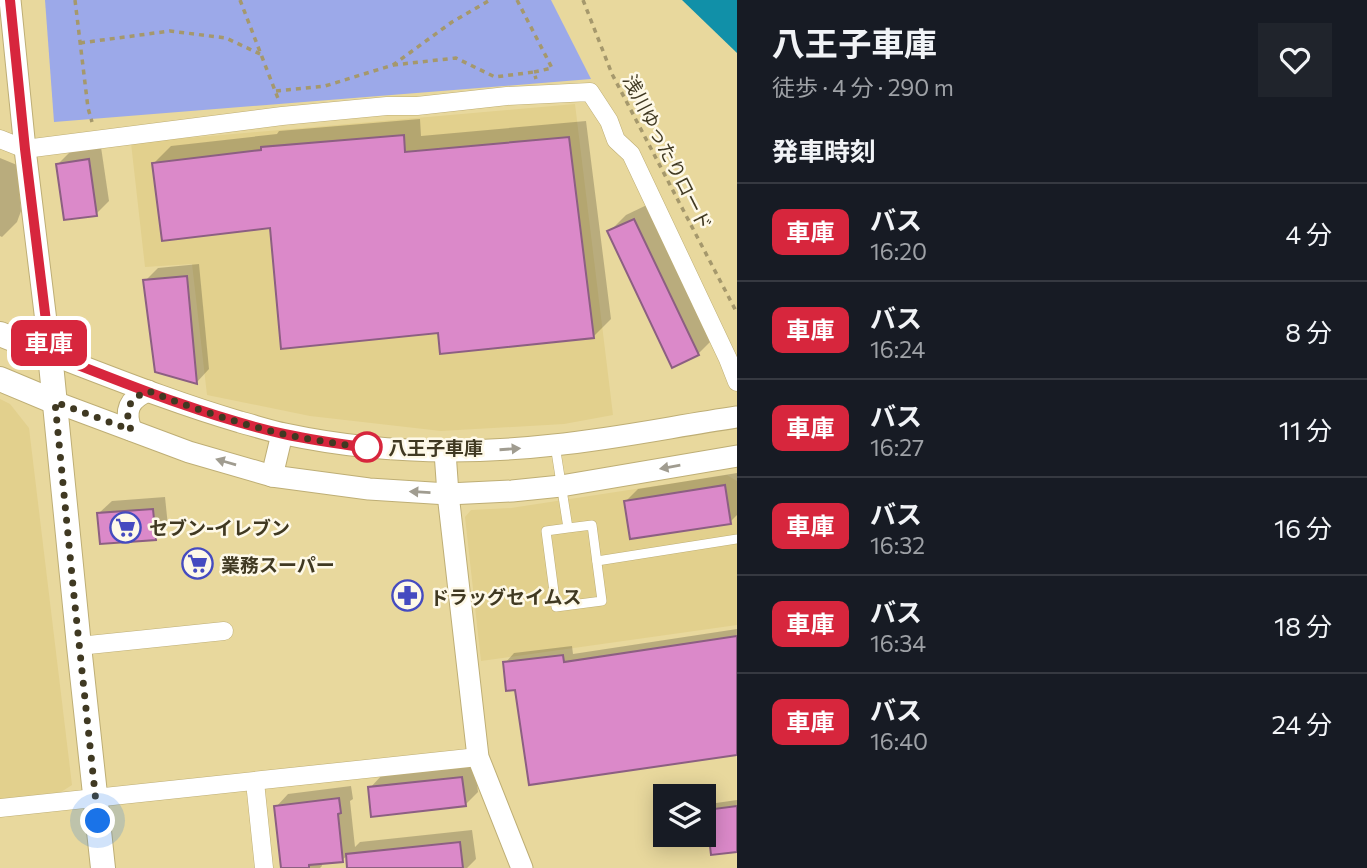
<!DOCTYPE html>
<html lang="ja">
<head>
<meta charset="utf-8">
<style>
	body { margin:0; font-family:Commissioner,"Noto Sans JP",sans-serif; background:#20242c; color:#f1f3f6; height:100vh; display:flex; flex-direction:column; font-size:26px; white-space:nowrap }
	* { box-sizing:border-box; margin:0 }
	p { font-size:23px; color:#9ea1a6 }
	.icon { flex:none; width:38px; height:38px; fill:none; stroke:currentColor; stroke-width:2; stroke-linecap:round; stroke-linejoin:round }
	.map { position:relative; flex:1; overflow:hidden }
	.drawer { display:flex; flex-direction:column; background:#171b24; width:630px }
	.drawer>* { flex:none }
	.badge { padding:0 14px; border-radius:10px; font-size:24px; line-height:46px }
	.buttons { position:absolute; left:653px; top:784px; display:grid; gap:14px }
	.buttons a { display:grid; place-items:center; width:63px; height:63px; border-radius:0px; background:#171b24; box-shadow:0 4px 18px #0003; font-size:35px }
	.you { position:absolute; width:35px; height:35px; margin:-18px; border:5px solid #fff; border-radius:50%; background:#1a73e8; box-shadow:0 0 0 10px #1a73e833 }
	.map>.badge { position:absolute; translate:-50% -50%; box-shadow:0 0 0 4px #fff }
	h2 { padding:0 35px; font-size:26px; line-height:63px }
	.round { display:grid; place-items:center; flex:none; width:74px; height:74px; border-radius:0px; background:#20242c }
	.overview { display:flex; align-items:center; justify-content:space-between; height:119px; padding:0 35px }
	h1 { font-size:33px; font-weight:700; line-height:52px }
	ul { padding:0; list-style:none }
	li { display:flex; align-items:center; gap:21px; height:98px; padding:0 35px; border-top:2px solid #363941 }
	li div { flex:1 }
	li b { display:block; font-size:26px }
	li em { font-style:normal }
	li .badge { min-width:77px; font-weight:700; text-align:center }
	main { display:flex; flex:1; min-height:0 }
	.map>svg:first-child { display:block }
</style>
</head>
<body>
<main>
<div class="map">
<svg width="737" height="868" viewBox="0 0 737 868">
	<rect width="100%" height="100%" fill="#e8d89d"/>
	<g fill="#e2d08d">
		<polygon points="575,104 613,415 564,424 441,431 310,416 207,395 192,264 145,267 131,143"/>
		<polygon points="0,399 10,404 29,428 72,785 61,792 0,799"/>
		<polygon points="727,475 737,481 737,625 481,661 465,517 471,510 511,508"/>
	</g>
	<polygon fill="#9ca9e9" points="45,0 551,0 591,79 54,122"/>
	<polygon fill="#1190a8" points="682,0 737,0 737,53"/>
	<g fill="#0003">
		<polygon points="420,119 421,136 586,121 611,319 594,336 439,331 272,226 154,163 171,146 277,134 279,131"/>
		<polygon points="101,147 109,201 96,214 58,164 71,151"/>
		<polygon points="0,158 17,165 21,211 17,222 2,237 0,236"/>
		<polygon points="651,203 715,337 698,354 673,365 609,232 626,215"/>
		<polygon points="199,264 209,369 197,382 145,281 158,268"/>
		<polygon points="737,473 737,515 730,522 626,501 638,489"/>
		<polygon points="165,497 168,526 155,539 99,513 112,501"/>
		<polygon points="737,629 737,754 517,688 505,663 514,653 572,646 573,654"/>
		<polygon points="475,765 478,792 465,805 370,788 382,775"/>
		<polygon points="351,786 353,799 350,801 355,847 360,842 472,830 476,859 467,868 349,868 348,855 342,860 321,862 322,866 320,868 283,868 276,807 288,794"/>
		<polygon points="737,800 737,851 707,811 716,803"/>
	</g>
	<g fill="#db89c9" stroke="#8c5f82" stroke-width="2">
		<polygon points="404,135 405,152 569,137 594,338 440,354 438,333 281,349 270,228 162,241 152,163 261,150 261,147"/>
		<polygon points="89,159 97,216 64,220 56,164"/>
		<polygon points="634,219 699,355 672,368 607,231"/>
		<polygon points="187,276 197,384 155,372 143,280"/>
		<polygon points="725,485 731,524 630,539 624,501"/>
		<polygon points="153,509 156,540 100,544 97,513"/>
		<polygon points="737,636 737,755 529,785 515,690 506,691 503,662 563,655 564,662"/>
		<polygon points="462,777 466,806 371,817 368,787"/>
		<polygon points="339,798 341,813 338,814 343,862 309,865 309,868 281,868 274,806"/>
		<polygon points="737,806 737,852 711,855 706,810"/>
		<polygon points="460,842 463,868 347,868 346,854"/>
	</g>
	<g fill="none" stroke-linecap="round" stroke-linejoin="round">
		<defs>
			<g id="service">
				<polyline points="555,445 568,528 592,525 602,601 556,607 546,531 568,528"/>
				<polyline points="597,561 737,539"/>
			</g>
			<g id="minor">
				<polyline points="0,139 25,149 282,116 387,106 417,106 507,96 590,92 609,121 616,140 631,154 728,359 737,382"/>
				<polyline points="79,646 224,631"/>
				<polyline points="255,782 264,868"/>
				<polyline points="0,808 478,757"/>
			</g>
			<g id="tertiary">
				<path d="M10 0 25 149 50 354C113 378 175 403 240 422 255 426 270 431 285 434 374 453 465 455 554 445 615 439 676 426 737 417"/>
				<polyline points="55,402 189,452 272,476 369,489 448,494 512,491 561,486 737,456"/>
				<path d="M131 430C124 410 129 399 148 391"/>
				<polyline points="445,452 448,494 478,757 522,868"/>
				<polyline points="272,476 282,434"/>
			</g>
			<g id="secondary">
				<polyline points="0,334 50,354 79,646 103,868"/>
				<polyline points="0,379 55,402"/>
			</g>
		</defs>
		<use href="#service" stroke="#beae75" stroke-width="10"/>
		<use href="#minor" stroke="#beae75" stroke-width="19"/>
		<use href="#tertiary" stroke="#beae75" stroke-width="23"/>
		<use href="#secondary" stroke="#beae75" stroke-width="26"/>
		<g stroke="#a5986c" stroke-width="3.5" stroke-dasharray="5 5" stroke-linecap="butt">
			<polyline points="75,0 88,108 92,122"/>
			<polyline points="240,0 279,101"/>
			<polyline points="517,0 552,68 534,72"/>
			<polyline points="583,0 612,74 737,313"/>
			<polyline points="80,43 170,31 226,38 260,54"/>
			<polyline points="393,65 456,58 495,77 534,72 536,79"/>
			<polyline points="276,91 325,86 393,65 452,22 490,0"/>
		</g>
		<use href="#service" stroke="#fff" stroke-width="9"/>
		<use href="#minor" stroke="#fff" stroke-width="18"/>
		<use href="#tertiary" stroke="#fff" stroke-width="21"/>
		<use href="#secondary" stroke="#fff" stroke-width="24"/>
	</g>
	<defs><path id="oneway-solid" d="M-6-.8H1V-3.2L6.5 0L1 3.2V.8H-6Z" transform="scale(1.75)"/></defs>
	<g fill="#a09c90">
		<use href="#oneway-solid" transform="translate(510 449) rotate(-4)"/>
		<use href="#oneway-solid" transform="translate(226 462) rotate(-164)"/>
		<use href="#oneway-solid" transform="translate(670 467) rotate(170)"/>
		<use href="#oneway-solid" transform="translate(420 492) rotate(-177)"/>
	</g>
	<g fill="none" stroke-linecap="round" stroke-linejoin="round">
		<defs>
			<path id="line" d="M10 0 25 149 50 354C127 384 204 416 284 434 312 440 340 444 369 448"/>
		</defs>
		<use href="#line" stroke="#fff" stroke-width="16"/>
		<use href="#line" stroke="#d7263d" stroke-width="10"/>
		<path stroke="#403922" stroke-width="7" stroke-dasharray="0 12.6" d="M98 821 74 596 55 402 131 430C124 410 128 399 148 391 192 408 237 423 283 434 311 440 340 444 369 448L367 447"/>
	</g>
	<defs>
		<symbol id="supermarket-ring" viewBox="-11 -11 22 22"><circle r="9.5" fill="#fef9e8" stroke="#454bc0" stroke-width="1.5"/><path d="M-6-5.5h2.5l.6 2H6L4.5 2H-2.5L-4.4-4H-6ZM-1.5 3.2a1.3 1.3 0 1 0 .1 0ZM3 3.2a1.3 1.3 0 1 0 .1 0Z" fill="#454bc0"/></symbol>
		<symbol id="pharmacy-ring" viewBox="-11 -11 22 22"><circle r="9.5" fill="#fef9e8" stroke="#454bc0" stroke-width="1.5"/><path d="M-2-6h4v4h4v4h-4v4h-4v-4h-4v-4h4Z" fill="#454bc0"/></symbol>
	</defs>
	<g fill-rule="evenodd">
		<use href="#supermarket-ring" x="108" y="510" width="35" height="35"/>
		<use href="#supermarket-ring" x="180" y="546" width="35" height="35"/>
		<use href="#pharmacy-ring" x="390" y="578" width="35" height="35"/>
	</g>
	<circle fill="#fff" stroke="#d7263d" stroke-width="3.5" cx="367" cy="447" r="14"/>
	<g text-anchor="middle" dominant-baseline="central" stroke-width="5" stroke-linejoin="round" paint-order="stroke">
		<g font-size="19" fill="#403922" stroke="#fef9e8">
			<text transform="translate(668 152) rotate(63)">浅川ゆったりロード</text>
		</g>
		<g font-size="19" font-weight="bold" fill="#403922" stroke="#fef9e8" text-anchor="start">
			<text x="388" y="447">八王子車庫</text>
		</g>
		<g font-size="19" font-weight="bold" fill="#403922" stroke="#fef9e8" text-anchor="start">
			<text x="149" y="527">セブン-イレブン</text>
			<text x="221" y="564">業務スーパー</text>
			<text x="430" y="596">ドラッグセイムス</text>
		</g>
	</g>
</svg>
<div class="buttons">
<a><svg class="icon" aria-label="layers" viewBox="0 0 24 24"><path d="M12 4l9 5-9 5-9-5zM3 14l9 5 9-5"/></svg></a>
</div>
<div class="you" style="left:98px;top:821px"></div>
<b class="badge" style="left:49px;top:343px;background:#d7263d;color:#fff">車庫</b>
</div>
<section class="drawer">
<div class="overview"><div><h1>八王子車庫</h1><p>徒歩 · 4 分 · 290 m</p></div><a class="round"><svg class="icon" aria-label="heart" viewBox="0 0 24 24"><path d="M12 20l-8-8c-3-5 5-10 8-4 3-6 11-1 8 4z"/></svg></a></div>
<h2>発車時刻</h2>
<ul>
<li><span class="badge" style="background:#d7263d;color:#fff">車庫</span><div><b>バス</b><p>16:20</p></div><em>4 分</em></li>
<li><span class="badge" style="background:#d7263d;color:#fff">車庫</span><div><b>バス</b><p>16:24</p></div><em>8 分</em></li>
<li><span class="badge" style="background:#d7263d;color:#fff">車庫</span><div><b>バス</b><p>16:27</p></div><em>11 分</em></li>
<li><span class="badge" style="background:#d7263d;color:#fff">車庫</span><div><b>バス</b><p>16:32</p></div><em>16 分</em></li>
<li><span class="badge" style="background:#d7263d;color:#fff">車庫</span><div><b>バス</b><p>16:34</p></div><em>18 分</em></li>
<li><span class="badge" style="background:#d7263d;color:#fff">車庫</span><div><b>バス</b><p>16:40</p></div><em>24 分</em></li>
</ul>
</section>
</main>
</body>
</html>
